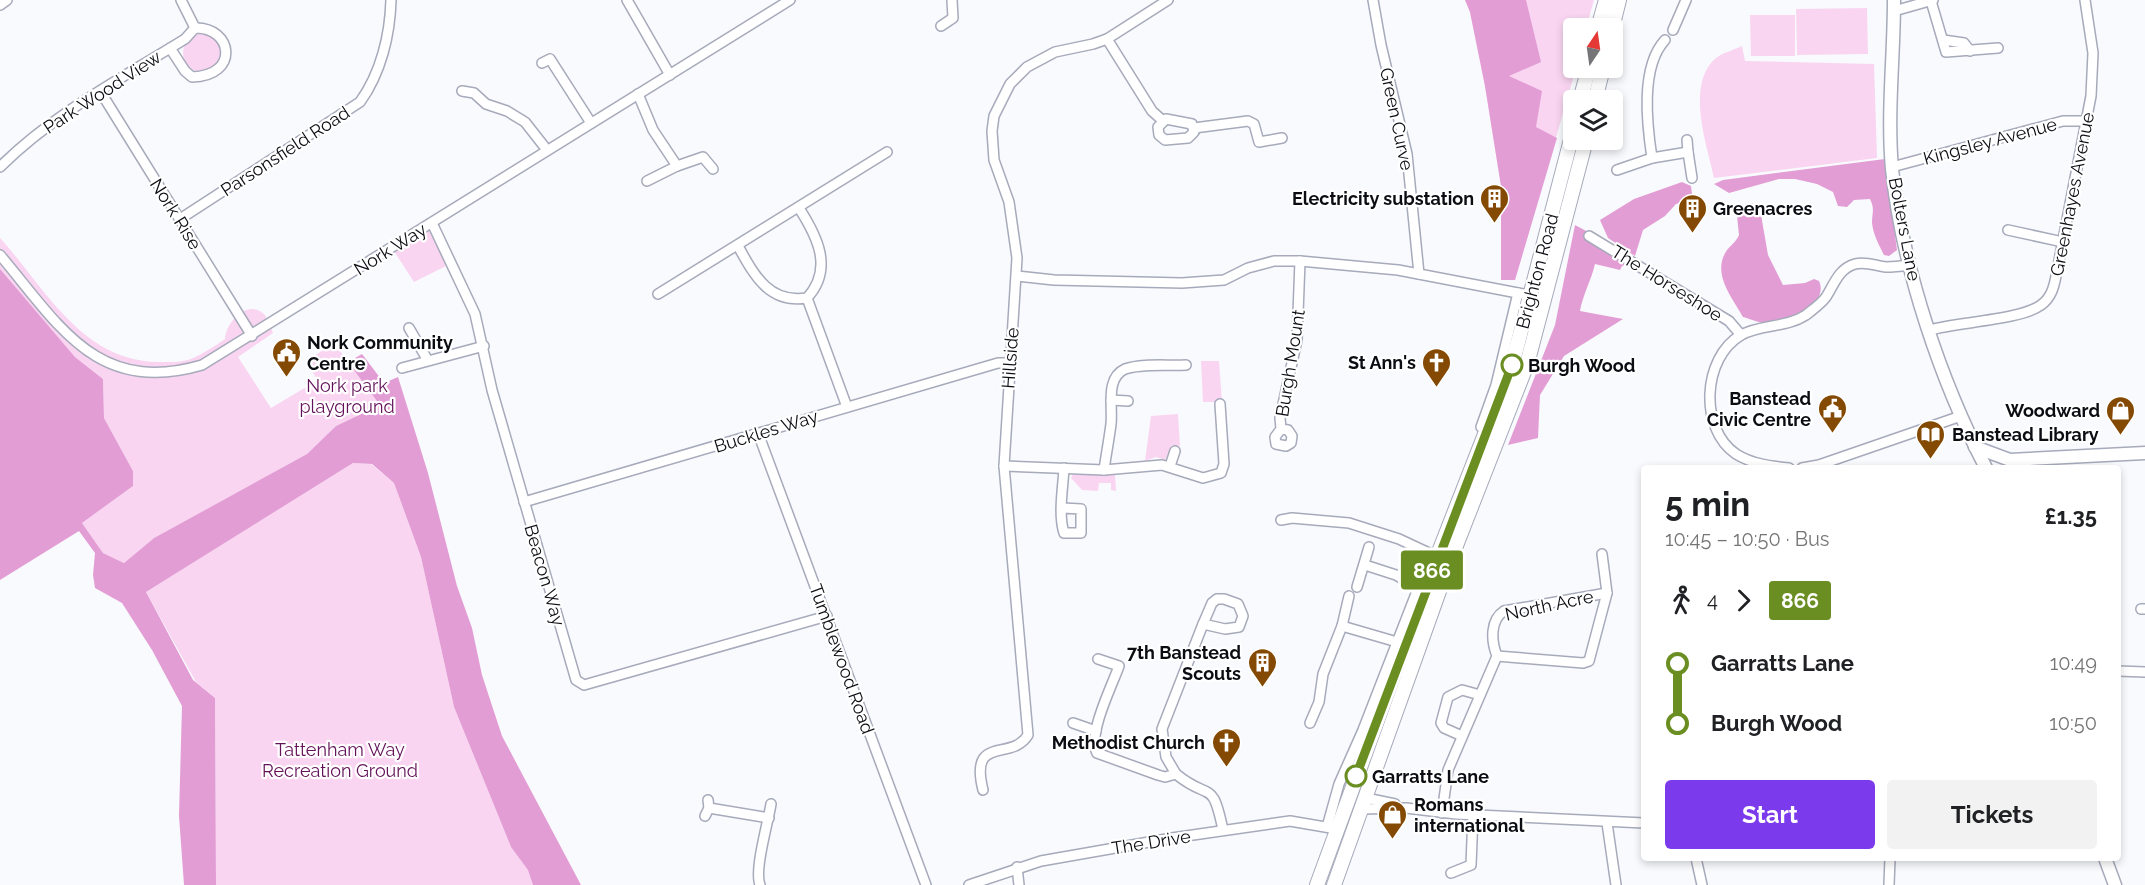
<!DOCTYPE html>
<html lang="en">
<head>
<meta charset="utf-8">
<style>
	body { margin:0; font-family:Raleway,sans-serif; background:#f2f2f2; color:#202124; height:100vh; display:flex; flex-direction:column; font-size:22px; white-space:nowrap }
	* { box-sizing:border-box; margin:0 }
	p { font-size:20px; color:#757577 }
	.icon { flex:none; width:33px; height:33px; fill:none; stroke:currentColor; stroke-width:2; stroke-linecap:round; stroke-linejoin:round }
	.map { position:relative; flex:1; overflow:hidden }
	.details { position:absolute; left:1641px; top:465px; width:480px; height:396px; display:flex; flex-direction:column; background:#fff; border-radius:6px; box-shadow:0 3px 9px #0003 }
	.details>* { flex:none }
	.badge { padding:0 12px; border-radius:4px; font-size:21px; line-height:39px }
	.needle { width:39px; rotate:13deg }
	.controls { position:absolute; left:1563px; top:18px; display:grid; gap:12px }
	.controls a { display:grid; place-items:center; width:60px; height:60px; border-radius:6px; background:#fff; box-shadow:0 3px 9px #0003; font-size:30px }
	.map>.badge { position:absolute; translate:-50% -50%; box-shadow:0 0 0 3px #fff }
	.legs { display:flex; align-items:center; gap:9px; height:66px; padding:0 24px; font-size:20px }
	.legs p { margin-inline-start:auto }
	.head { display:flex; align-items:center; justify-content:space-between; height:102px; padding:0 24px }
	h1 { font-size:33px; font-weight:700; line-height:45px }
	.primary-button { display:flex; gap:12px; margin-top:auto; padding:12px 24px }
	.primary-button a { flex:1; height:69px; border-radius:6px; background:#7c3aed; color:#fff; font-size:24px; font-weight:700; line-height:69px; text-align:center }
	.primary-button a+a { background:#f2f2f2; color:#202124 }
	ul { padding:0 24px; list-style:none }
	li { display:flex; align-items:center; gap:21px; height:60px; font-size:22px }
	li i { display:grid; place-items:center; width:9px; height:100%; margin:0 8px; background:currentColor }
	li i::after { content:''; width:15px; height:15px; margin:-8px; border:4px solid; border-radius:50%; background:#fff }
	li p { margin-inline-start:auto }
	li:first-child i { background:linear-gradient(#0000 50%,currentColor 0) }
	li:last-child i { background:linear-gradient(currentColor 50%,#0000 0) }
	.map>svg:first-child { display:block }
</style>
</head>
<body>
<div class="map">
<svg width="2145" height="885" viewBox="0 0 2145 885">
	<rect width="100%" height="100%" fill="#f9fafe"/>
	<g fill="#f9d5f1">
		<polygon points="1465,0 1594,0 1586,28 1574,28 1574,68 1576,68 1515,280 1501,280 1501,186 1485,86 1470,12"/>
		<polygon points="1867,8 1868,54 1797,55 1796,9"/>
		<polygon points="1750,15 1795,15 1795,56 1751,56"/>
		<circle cx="202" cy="53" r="19"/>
		<path d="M1742 46 1745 61 1874 64 1877 158 1714 178C1707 145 1685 84 1716 58 1722 53 1734 50 1742 46Z"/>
		<polygon points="432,223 452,263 414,282 392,248"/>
		<path d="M0 238C46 289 81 360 157 362 169 362 182 363 193 358 204 353 215 346 225 339 226 321 249 298 265 315 268 320 271 328 273 333L238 357 271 408 318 380 305 362 334 343 381 405 336 426 307 454 154 538 124 563 103 553 82 523 133 486V471L104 418 103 379 75 357 0 270Z"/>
		<polygon points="1201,361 1219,361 1222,402 1203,402"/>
		<polygon points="1178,414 1180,446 1172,445 1165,460 1156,457 1145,461 1151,416"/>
		<polygon points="353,463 371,464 394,483 421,557 454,707 511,847 529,870 533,885 216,885 215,698 196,682 146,592"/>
		<polygon points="1073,474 1115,475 1116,491 1111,490 1111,483 1099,483 1098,491 1082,490 1071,478"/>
	</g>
	<g fill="#e39dd5">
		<polygon points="1465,0 1526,0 1541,62 1509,76 1542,91 1536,127 1557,138 1515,280 1501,280 1501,186 1485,86 1470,12"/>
		<path d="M1885 159 1897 250 1889 256 1884 255C1879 245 1873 234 1872 223 1872 213 1875 209 1870 199L1854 200 1847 207 1838 206 1833 192 1817 184 1795 179H1779L1729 193 1714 184 1723 180Z"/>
		<polygon points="1682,182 1691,186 1692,194 1688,200 1676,204 1665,216 1643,230 1635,256 1608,238 1600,220 1634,199"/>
		<path d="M1752 203 1760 209 1768 255 1783 285 1805 283 1814 279 1819 281C1830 305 1786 324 1767 323 1759 323 1750 319 1743 317 1732 297 1711 273 1727 250 1731 245 1736 242 1739 235L1737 216Z"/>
		<path d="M1575 225 1605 241 1628 264 1622 266 1620 270 1595 264C1591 281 1583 294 1580 311L1623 319 1564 356 1540 395 1538 438 1508 445 1555 325Z"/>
		<polygon points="0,269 75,357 103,379 104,418 133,471 133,486 82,523 103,553 124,563 154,538 307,454 336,426 380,405 348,362 362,354 384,383 398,377 428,473 457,586 472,628 482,675 502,736 581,885 533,885 528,870 511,847 454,707 421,557 394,483 372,464 353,463 146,592 193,680 215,698 216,885 184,885 179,816 182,706 152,650 122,603 95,588 93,575 95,553 79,531 0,580"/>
	</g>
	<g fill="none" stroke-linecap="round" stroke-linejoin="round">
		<defs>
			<g id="minor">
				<polyline points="181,0 195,28"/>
				<polyline points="627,0 670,75"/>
				<polyline points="1373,0 1381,45 1407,154 1419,274"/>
				<polyline points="1931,1 1946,52 1998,48"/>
				<polyline points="0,5 7,0"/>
				<polyline points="1894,11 1933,0"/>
				<polyline points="941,26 953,18 952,0"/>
				<polyline points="1673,30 1686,0"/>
				<polyline points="1107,39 1152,111 1162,120"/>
				<polyline points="1943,40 1964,43 1970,51"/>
				<polyline points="542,63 550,59 591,123"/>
				<polyline points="100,91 252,336"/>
				<polyline points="462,91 474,93 486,104 507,111 525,122 547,150"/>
				<polyline points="638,94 653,130 677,166 647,181"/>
				<polygon points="1166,119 1192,124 1194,132 1188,138 1165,140 1159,135 1158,127"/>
				<polyline points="1194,128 1248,121 1254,124 1259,142 1282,138"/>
				<polyline points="1687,140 1688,152"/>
				<polyline points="1652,158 1688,152 1692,178"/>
				<polyline points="677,166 703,157 713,169"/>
				<path d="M0 167C53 114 122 78 185 39L195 28C233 27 240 76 192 77L185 71 170 48"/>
				<polyline points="1892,167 2063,121 2087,121"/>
				<path d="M1617 170 1652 158C1647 125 1640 67 1665 40"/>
				<path d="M180 219 360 102C381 73 390 35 391 0"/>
				<polyline points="432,223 475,314 492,390 576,680 584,685 827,616"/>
				<polyline points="2008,230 2063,242"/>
				<polyline points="1589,236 1729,321 1741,335"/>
				<path d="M738 246C754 275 769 304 807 298 834 269 817 236 799 208"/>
				<path d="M0 255C59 325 97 396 202 365L790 0"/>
				<polyline points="1017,276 1054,280 1182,283 1224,280 1248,268 1274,261 1300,261 1398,270 1523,294"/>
				<polyline points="658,294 887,152"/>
				<polyline points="807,298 847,407"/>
				<polyline points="409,328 427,359"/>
				<path d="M1930 330C1958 322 2021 320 2041 305 2051 298 2054 287 2056 276L2091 96 2093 53 2085 0"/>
				<polyline points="402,368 484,346"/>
				<polyline points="1111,400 1128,401"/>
				<polyline points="1481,427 1496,385 1518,293"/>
				<polyline points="1281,429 1288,430 1292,436 1291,443 1286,446 1276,444 1275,437 1281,429 1280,418 1297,340 1300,261"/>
				<polyline points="758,433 926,885"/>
				<polyline points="1004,466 1104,470 1162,465 1203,478 1221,473 1224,464 1220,404"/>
				<polyline points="1170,466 1175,451"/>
				<path d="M1789 468C1770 466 1752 464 1736 454 1699 429 1702 358 1741 335 1761 324 1786 328 1806 315 1812 310 1821 304 1826 297 1834 285 1838 269 1855 264 1866 261 1876 266 1886 267 1894 267 1902 266 1909 265"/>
				<polyline points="1802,468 1819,465 1961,416"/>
				<path d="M1104 470C1106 455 1109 440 1111 424 1113 407 1105 378 1125 369 1142 363 1168 366 1186 365"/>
				<polyline points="524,502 998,363 1010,363"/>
				<path d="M1063 508 1081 509V533H1064C1058 514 1063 488 1064 468"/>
				<polyline points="1281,520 1292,518 1349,523 1399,539 1431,554"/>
				<polyline points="1365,565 1396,575 1418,588"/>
				<polyline points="1357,587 1369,547"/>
				<polygon points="1217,599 1224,599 1238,604 1243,616 1239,627 1225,629 1203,624 1212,603"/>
				<polyline points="2141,609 2145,609"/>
				<polyline points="1342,626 1397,642"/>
				<polyline points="1497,656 1583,663 1589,661 1607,593 1602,554"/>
				<path d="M1098 659 1119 666C1112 686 1087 735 1097 753L1158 775 1165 777 1176 774C1210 802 1212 777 1223 830"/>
				<polyline points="2118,671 2145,672"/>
				<polyline points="1073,723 1096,731"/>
				<polyline points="1310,723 1319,702 1323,674 1342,626 1349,596"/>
				<polyline points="1462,736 1444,728 1441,723 1448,697 1462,690 1480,695"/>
				<polyline points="1176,774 1166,757 1162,729 1203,624"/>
				<path d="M983 790C969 734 1012 762 1028 735L1004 466 1017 258 1009 202 994 160 992 131 994 116 1010 84 1027 67 1055 52 1093 44 1107 39 1168 0"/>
				<polyline points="1366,798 1395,804"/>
				<polyline points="709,808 769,818"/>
				<polyline points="1362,809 1406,808 1456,814 1644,823"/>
				<path d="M1442 813 1448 770 1497 656C1491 641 1490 620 1504 611L1607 593"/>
				<polyline points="705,816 709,808 708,800"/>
				<polyline points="1607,823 1616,885"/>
				<polyline points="1327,827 1339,784 1363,730 1426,568"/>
				<polyline points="1696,858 1702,885"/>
				<polyline points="1017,867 1019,885"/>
				<polyline points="1451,873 1471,865 1473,815"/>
				<path d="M760 885C754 870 768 823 771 804"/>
				<polyline points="969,885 1041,861 1172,838 1290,821 1331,828"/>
				<polyline points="1889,885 1890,858"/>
			</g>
			<g id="major">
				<path d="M1894 0C1894 56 1887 113 1892 169 1902 267 1941 382 1986 468"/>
				<polyline points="1975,447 2010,460 2145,453"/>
				<polyline points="2105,858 2115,885"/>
			</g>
			<g id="highway">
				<polyline points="1598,28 1606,0"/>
				<polyline points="1612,28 1619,0"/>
				<polyline points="1580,100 1589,68"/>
				<polyline points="1595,100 1603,68"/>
				<polyline points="1317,885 1439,552 1512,365 1574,128"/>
				<polyline points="1334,885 1448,566 1527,364 1586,140"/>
			</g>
		</defs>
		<use href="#minor" stroke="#a6aaba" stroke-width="12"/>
		<use href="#major" stroke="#a6aaba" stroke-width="15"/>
		<use href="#highway" stroke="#a6aaba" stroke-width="16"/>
		<use href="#minor" stroke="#fff" stroke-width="9"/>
		<use href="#major" stroke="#fff" stroke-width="12"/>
		<use href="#highway" stroke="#fff" stroke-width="14"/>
	</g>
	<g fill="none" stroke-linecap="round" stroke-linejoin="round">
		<defs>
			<polyline id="line-1" points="1356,776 1512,365"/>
		</defs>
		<use href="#line-1" stroke="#fff" stroke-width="14"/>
		<use href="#line-1" stroke="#6b8e23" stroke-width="9"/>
	</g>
	<defs>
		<symbol id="building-pin" viewBox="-11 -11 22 30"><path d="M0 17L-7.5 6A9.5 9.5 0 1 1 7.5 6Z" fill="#844902" stroke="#fff"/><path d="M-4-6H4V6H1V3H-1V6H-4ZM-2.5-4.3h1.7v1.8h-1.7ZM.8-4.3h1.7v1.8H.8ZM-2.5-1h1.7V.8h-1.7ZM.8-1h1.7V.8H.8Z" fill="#fff"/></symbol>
		<symbol id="civic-pin" viewBox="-11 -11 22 30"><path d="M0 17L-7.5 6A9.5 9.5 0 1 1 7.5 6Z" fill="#844902" stroke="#fff"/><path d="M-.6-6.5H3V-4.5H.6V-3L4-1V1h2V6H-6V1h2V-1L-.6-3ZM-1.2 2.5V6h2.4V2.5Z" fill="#fff"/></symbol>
		<symbol id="church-pin" viewBox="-11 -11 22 30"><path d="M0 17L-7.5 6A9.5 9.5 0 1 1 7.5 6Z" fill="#844902" stroke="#fff"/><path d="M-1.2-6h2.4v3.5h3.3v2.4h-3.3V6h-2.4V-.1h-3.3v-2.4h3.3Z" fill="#fff"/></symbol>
		<symbol id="shop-pin" viewBox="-11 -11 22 30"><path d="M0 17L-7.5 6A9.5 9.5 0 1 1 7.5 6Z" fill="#844902" stroke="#fff"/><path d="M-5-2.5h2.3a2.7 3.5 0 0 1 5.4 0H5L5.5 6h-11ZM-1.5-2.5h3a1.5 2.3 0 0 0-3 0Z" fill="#fff"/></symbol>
		<symbol id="library-pin" viewBox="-11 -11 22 30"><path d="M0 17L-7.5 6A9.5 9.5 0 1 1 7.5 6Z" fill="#844902" stroke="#fff"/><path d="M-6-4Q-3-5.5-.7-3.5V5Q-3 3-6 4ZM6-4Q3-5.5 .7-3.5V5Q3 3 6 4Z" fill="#fff"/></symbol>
	</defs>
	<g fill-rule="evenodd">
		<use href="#building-pin" x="1478" y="182" width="33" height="45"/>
		<use href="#building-pin" x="1676" y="192" width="33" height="45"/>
		<use href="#civic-pin" x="270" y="336" width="33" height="45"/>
		<use href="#church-pin" x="1420" y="346" width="33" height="45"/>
		<use href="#civic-pin" x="1816" y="392" width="33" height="45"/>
		<use href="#shop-pin" x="2104" y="394" width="33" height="45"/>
		<use href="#library-pin" x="1914" y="418" width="33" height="45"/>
		<use href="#building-pin" x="1246" y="646" width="33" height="45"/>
		<use href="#church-pin" x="1210" y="726" width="33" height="45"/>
		<use href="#shop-pin" x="1376" y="798" width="33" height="45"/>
	</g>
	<g fill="#fff" stroke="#6b8e23" stroke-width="3">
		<circle cx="1512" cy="365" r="10"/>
		<circle cx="1356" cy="776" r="10"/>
	</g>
	<g text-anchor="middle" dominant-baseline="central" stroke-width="4.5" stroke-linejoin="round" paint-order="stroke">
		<g font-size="18" fill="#0c0d13" stroke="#fff">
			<text transform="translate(102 92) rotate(-33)">Park Wood View</text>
			<text transform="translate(1397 119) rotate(78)">Green Curve</text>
			<text transform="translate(1990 141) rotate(-15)">Kingsley Avenue</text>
			<text transform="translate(285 151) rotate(-33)">Parsonsfield Road</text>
			<text transform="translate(2072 194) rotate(-79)">Greenhayes Avenue</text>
			<text transform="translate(176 214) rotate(58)">Nork Rise</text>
			<text transform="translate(1905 229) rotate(79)">Bolters Lane</text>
			<text transform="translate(390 249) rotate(-32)">Nork Way</text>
			<text transform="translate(1537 271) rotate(-75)">Brighton Road</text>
			<text transform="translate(1667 283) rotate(32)">The Horseshoe</text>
			<text transform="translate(1010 358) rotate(-86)">Hillside</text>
			<text transform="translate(1290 363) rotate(-81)">Burgh Mount</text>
			<text transform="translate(766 431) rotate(-17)">Buckles Way</text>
			<text transform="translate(545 575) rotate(74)">Beacon Way</text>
			<text transform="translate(1549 605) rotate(-12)">North Acre</text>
			<text transform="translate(842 659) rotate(70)">Tumblewood Road</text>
			<text transform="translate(1151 842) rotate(-9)">The Drive</text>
		</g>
		<g font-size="18" font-weight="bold" fill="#0c0d13" stroke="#fff" text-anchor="end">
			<text x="1474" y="198">Electricity substation</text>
			<text x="1713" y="208" text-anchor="start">Greenacres</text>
			<text x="307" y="342" text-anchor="start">Nork Community<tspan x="307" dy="21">Centre</tspan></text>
			<text x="1416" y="362">St Ann's</text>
			<text x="1811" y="398">Banstead<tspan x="1811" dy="21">Civic Centre</tspan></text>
			<text x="2100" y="410">Woodward</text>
			<text x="1952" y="434" text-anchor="start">Banstead Library</text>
			<text x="1241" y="652">7th Banstead<tspan x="1241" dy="21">Scouts</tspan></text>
			<text x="1205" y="742">Methodist Church</text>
			<text x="1414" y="804" text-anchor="start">Romans<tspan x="1414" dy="21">international</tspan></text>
		</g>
		<g font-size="18" font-weight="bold" fill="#0c0d13" stroke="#fff" text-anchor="start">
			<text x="1528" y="365">Burgh Wood</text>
			<text x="1372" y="776">Garratts Lane</text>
		</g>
		<g font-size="18" fill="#631259" stroke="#fff">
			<text x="347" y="385">Nork park<tspan x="347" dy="21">playground</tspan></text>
			<text x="340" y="749">Tattenham Way<tspan x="340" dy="21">Recreation Ground</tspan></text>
		</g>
	</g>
</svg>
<div class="controls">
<a><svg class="needle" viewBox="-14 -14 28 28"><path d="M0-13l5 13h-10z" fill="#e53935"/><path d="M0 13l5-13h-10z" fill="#757577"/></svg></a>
<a><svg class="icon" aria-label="layers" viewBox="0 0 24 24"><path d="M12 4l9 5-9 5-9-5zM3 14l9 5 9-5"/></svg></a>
</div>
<b class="badge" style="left:1432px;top:570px;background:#6b8e23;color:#fff">866</b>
<section class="details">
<div class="head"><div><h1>5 min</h1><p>10:45 – 10:50 · Bus</p></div><b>£1.35</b></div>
<div class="legs"><svg class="icon" aria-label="walk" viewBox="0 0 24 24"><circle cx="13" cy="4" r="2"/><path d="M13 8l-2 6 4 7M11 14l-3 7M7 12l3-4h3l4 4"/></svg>4<svg class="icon" aria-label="forward" viewBox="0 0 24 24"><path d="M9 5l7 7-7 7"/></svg><b class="badge" style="background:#6b8e23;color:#fff">866</b></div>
<ul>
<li><i style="color:#6b8e23"></i><b>Garratts Lane</b><p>10:49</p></li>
<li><i style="color:#6b8e23"></i><b>Burgh Wood</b><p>10:50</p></li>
</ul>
<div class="primary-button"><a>Start</a><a>Tickets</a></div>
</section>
</div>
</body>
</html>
